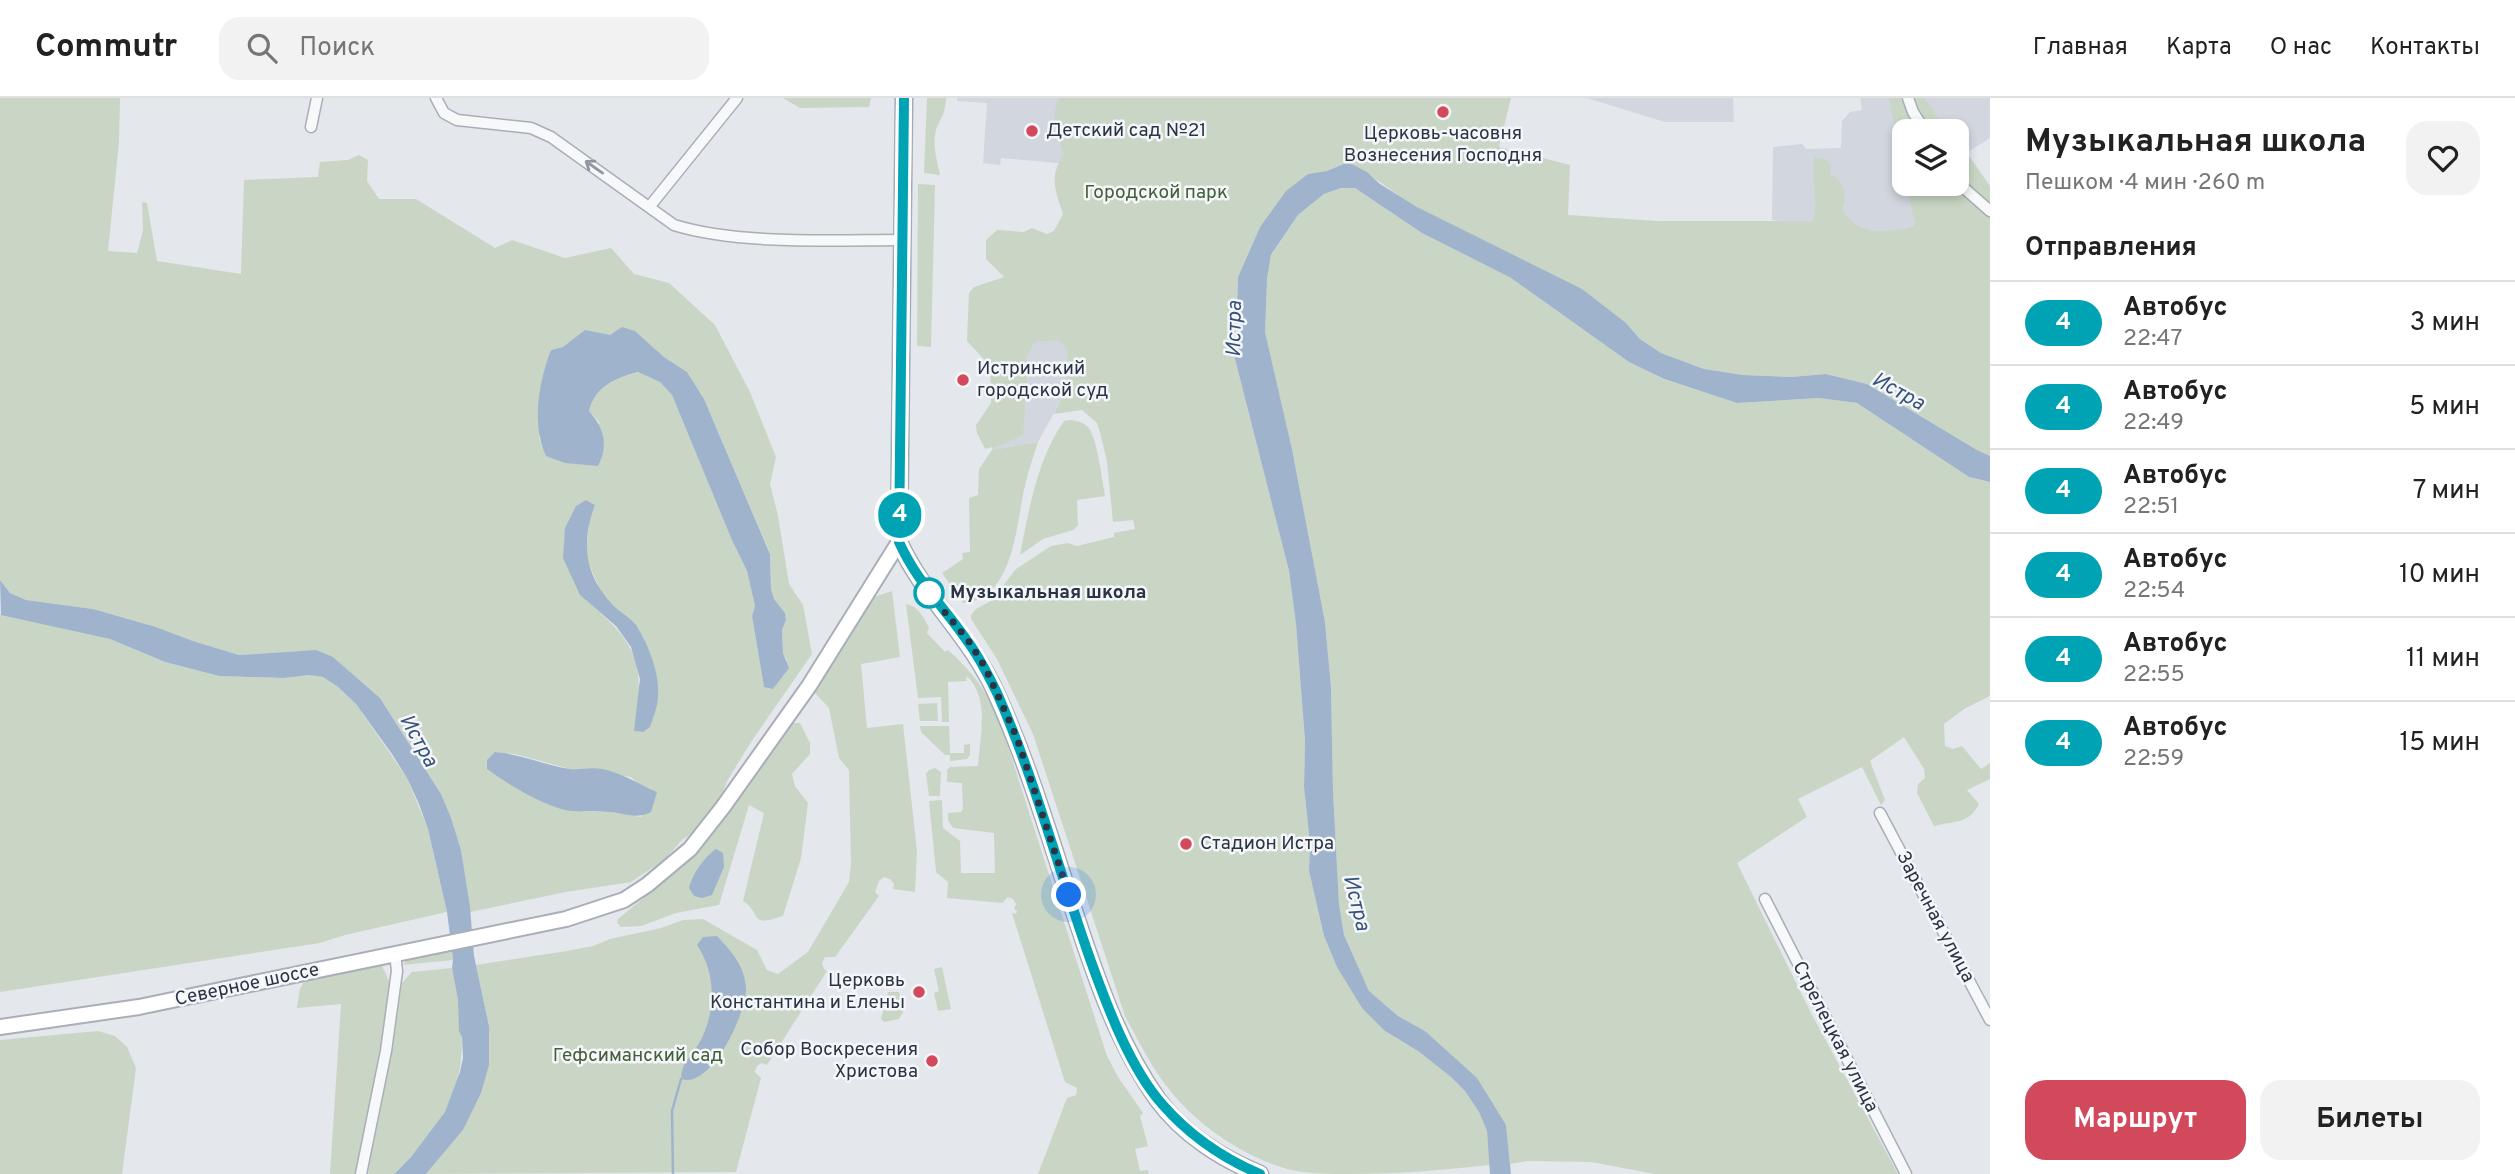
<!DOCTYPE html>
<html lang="ru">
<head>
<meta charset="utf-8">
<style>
	body { margin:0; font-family:Overpass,sans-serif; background:#f2f2f2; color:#222; height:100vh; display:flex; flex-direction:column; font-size:26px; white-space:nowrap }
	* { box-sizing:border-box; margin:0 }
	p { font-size:23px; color:#767676 }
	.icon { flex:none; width:38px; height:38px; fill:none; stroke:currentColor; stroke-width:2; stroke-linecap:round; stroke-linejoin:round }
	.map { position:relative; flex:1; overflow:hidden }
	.side { display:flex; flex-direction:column; background:#fff; width:525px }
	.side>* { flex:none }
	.badge { padding:0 14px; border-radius:23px; font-size:24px; line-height:46px }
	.controls { position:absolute; left:1892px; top:21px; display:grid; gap:14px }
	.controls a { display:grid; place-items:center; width:77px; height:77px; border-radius:14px; background:#fff; box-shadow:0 4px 10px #0003; font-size:35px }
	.you { position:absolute; width:35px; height:35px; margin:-18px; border:5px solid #fff; border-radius:50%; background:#1a73e8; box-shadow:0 0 0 10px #1a73e833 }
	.map>.badge { position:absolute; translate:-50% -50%; box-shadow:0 0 0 4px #fff }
	h2 { padding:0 35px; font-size:26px; line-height:63px }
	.round { display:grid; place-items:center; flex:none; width:74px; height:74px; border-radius:21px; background:#f2f2f2 }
	.head { display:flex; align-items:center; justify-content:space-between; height:119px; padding:0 35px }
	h1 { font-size:33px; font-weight:700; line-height:52px }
	.button { display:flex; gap:14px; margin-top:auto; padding:14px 35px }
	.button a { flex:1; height:80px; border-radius:21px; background:#d1495b; color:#fff; font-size:28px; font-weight:700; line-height:80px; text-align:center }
	.button a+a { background:#f2f2f2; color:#222 }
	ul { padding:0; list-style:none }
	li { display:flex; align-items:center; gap:21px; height:84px; padding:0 35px; border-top:2px solid #e0e0e0 }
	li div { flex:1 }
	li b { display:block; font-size:26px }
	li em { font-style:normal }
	li .badge { min-width:77px; font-weight:700; text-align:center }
	header { display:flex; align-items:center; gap:42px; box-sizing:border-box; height:98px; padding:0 35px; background:#fff; border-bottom:2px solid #e0e0e0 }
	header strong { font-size:33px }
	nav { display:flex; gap:38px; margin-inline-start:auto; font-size:24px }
	.search { width:490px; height:63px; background:#f2f2f2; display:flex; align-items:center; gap:18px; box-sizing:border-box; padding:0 24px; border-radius:21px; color:#767676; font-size:26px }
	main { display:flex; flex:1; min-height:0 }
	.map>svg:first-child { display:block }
</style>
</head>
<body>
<header>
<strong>Commutr</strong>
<div class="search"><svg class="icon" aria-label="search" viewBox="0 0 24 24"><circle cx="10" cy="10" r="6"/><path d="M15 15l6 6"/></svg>Поиск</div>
<nav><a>Главная</a><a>Карта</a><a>О нас</a><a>Контакты</a></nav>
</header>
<main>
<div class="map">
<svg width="1990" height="1076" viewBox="0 0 1990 1076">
	<rect width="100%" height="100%" fill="#e4e7ec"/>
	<g fill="#d2d6de">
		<polygon points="957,0 1078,0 1078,67 1001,60 1000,67 983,65 987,5 957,3"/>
		<polygon points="1587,0 1733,0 1734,24 1665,24"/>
		<polygon points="1860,0 1890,0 1904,64 1904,86 1908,86 1915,128 1881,135 1772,122 1773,49 1802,46 1806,51 1841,50 1842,23 1850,14 1862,12"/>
		<polygon points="1925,0 1990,0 1990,40 1963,57 1957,48 1956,33 1947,33"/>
		<polygon points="1047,218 1066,249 1069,281 1054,315 1038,344 992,352 994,316"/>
	</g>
	<g fill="#c9d6c5" fill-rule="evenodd">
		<path d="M0 0H120L119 44 108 153 137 155 143 133 142 104 147 105 157 163 241 176 244 82 318 79 320 64 348 62 359 57 368 62 367 83 379 101H416L495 150 512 142 565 160 611 150 634 176 669 185 715 227 750 294 776 359 770 386 778 418 789 486 803 507 812 556 753 641 727 683 720 702 695 734 683 741 664 762 631 784 566 794 470 814 461 752 441 696 380 600 333 559 300 553 239 557 193 543 156 529 93 511 26 502 10 495 0 482ZM635 233 664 259 687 274 704 301 770 455 771 491 774 501 785 515 786 522 782 532 783 555 787 562 764 589 752 518 755 508 747 473 731 440 672 297 660 284 639 274C616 280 595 288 589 313L600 325 546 358 539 340 551 252ZM586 402 595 407 590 421 585 457 601 494 615 509 634 525 645 543 643 634 634 633C647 559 635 544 580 497ZM495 654 515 656 570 671 631 679 640 687 657 694 641 719 608 713 584 714Z"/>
		<polygon points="783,0 871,0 869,9 800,10"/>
		<path d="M927 0H946C945 18 941 18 936 32 932 46 937 63 940 77L924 75Z"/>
		<path d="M1059 0H1511L1499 49 1570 67 1568 117 1657 123H1813C1820 103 1809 79 1815 59L1825 61 1831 67 1830 76C1845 82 1847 97 1842 111 1859 141 1887 134 1915 128L1907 86H1956L1957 48 1963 57 1967 55 1990 88V358L1977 352 1867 286 1826 276 1791 279 1743 277 1704 271 1661 255 1640 241 1626 225C1557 187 1488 150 1420 111 1394 96 1373 77 1348 64L1327 73 1308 76 1260 129 1238 179 1235 261 1289 473 1296 526 1305 643 1304 689 1310 746 1309 773 1324 838 1337 869 1385 933 1418 953 1451 979 1465 993 1479 1014 1487 1033 1490 1067C1443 1072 1398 1076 1351 1076 1330 1076 1308 1076 1287 1071 1245 1059 1200 1029 1172 995 1153 972 1139 944 1125 918L1033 636 997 561 971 521V517L976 511 991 503 1016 471 1051 448 1068 445 1077 448 1114 439V435L1135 431 1133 422 1113 424 1107 364 1101 338 1097 325 1082 312 1054 316 1069 281 1066 249 1058 242 1034 244 1026 260 1028 269 1023 337 1004 346 985 351 977 335 976 327 991 305 990 268 967 243 969 195 974 189 1004 179 986 161V142L997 132 1024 134 1032 130 1047 136 1054 133 1063 116C1056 94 1048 78 1064 57 1058 35 1049 23 1059 0Z"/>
		<polygon points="1889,0 1925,0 1947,33 1904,33 1904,73"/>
		<polygon points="918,86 935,87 931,249 917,248"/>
		<path d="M1341 90H1355L1422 135 1511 180 1629 264 1663 281 1737 305 1819 300 1857 305 1969 379 1990 384V598L1964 611 1944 626 1945 648 1953 651 1962 648 1981 671 1990 665V681L1967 692 1979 706C1969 726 1954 723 1934 728L1917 695 1918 686 1925 680 1924 671 1904 639 1870 663 1885 702 1881 707 1862 669 1798 701 1807 719 1737 765 1810 913 1898 1076H1655L1591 1064 1528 1063 1510 1066 1506 1027 1445 953 1425 933 1398 918 1369 893 1344 837 1339 806 1333 693 1331 589 1325 524 1292 351 1265 235 1266 180 1271 158 1298 117 1324 96Z"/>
		<path d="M1071 322C1078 323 1086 325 1090 332 1098 346 1102 381 1105 398L1077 402 1078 427 1073 432 1043 441 1020 457C1029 411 1037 362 1064 323Z"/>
		<path d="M1038 344C1033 360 1027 376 1024 392 1016 429 1013 501 963 505L942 475 963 461 962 455 970 454 969 400 978 397 979 371 992 352Z"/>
		<path d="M892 493 900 559 861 566 867 630 903 626 917 753 915 794 893 791 894 786 890 781 884 779 879 783 875 794 879 798 835 859H825L822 865 824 871 827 873 767 967 762 965 757 968 755 974 761 980 736 1074 426 1076 463 1032 489 967V928L476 867 567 853 593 848 610 841 661 830 683 822 703 821 757 852 767 872 778 876 808 854 849 784 851 766 849 672 839 660 829 610 815 595C824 575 859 509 877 498 881 496 888 495 892 493Z"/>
		<path d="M906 506C918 508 923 519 929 529L927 535 945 554 948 552C980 581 990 599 1005 639L1107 958 1118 979 1143 1015 1140 1018 1148 1048 1135 1051 1140 1073 1148 1072 1149 1076H1038L1067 1000 1076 997 1077 990 1065 984 1012 815 1016 816 1017 813 1014 811 1016 806 1013 801 1008 799 1002 805 947 800 948 784 936 774 929 703 942 702 943 730 960 743 961 775H995L994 735 953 730 948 722V715L961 714 963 711 962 685 947 684V672L950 669 978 668C980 638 990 601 967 578L966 583 948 584 949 624H942L941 599 918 600Z"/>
		<polygon points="0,516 110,541 165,564 219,578 284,580 309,577 323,579 338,589 356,606 407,680 428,731 447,814 345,837 320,845 0,894"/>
		<polygon points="937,605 938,623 920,623 918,606"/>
		<path d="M791 625H800L810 645V656L792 676 795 688 808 705 801 760 783 818C748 830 763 816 743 803L764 715 749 707 719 807 676 815 641 828 621 829 617 825 618 821 696 757Z"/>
		<polygon points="920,628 949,628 950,655 964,655 964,647 970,646 970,657 967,661 950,663 950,657 945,657 921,634"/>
		<polygon points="935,670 941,674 940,698 929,698 926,676 929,672"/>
		<polygon points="452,852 453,862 403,867 409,859"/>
		<polygon points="375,868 382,868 390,885 390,899 358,1076 330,1076 341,906 297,910 300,891 304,883"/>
		<polygon points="942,869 951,911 938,913 934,895 939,893 934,871"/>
		<path d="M452 870C462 918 470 967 446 1013 440 1024 418 1052 409 1061 404 1066 398 1070 394 1076H368L389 958 393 947 402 885 412 874Z"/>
		<polygon points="888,894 899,894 903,914 899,921 884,924 881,921"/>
		<polygon points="98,933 115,938 127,949 136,970 122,1076 0,1076 0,942"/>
	</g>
	<g fill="#9fb4cc">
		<polygon points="1348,64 1367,74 1380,86 1417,109 1582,191 1626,225 1640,241 1661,255 1704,271 1743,277 1791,279 1826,276 1867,286 1977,352 1990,358 1990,384 1969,379 1857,305 1819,300 1737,305 1664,281 1629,264 1511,180 1422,135 1355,90 1341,90 1324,96 1298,117 1271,157 1267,180 1265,234 1292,351 1325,524 1331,589 1333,693 1339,806 1344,837 1369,893 1398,918 1425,933 1477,980 1506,1027 1511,1076 1490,1076 1487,1033 1479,1014 1465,993 1451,979 1418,953 1385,933 1362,910 1337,869 1324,838 1309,773 1310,746 1304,689 1305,643 1296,526 1289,473 1235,261 1238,179 1260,129 1286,93 1308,76 1327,73"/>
		<path d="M622 229 635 233 664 259 687 274 704 301 770 456 771 491 774 501 785 515 786 522 782 532 783 555 789 570 773 591 764 589 752 518 755 508 747 473 731 440 672 297 660 284 638 274C616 280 595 288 589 313 604 330 609 347 598 368L565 365 546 358C531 326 539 283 551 252L563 249 585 232 610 237Z"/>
		<path d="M586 402 595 407C581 444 584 476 612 506 619 514 630 519 636 527 648 546 660 575 658 598 658 608 653 620 650 629L643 634 634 633 640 581 631 549 616 528 580 497 563 460 565 430 576 408Z"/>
		<polygon points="0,482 10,495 26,502 93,511 156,529 193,543 239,557 316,552 333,559 380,600 441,696 451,720 461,752 470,809 474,858 489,928 489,967 481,995 463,1032 426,1076 394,1076 411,1059 445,1014 460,974 463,960 462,939 459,933 458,902 452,870 453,861 447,814 428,731 419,706 407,680 392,656 356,606 338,589 323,579 309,577 284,580 219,578 165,564 110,541 1,517"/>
		<path d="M495 654C521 656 544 667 570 671 580 672 592 669 602 671 623 675 638 686 657 694L651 714C635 722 626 715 609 714 594 712 580 715 565 712 539 705 509 687 487 671V662Z"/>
		<path d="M716 751 723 755 724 769 712 797 702 800 694 798 689 790C692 777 704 759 716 751Z"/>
		<path d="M717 838C731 853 745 868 746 890 747 914 711 992 681 981 681 966 690 959 698 947 716 917 717 876 697 847L703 839Z"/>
	</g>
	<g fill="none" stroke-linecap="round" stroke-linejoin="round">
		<polyline stroke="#9fb4cc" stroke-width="2.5" points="673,1076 672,1013 681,981"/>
		<defs>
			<g id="street">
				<path d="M436 0 444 15 457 22 531 30 551 39 674 127C738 147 835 142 902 142"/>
				<polyline points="1908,0 1913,14 1925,33"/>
				<polyline points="311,29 317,0"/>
				<polyline points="1956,80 1965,91 1990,113"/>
				<polyline points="650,108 737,0"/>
				<polyline points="1880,715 1990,922"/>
				<polyline points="1765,801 1906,1076"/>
				<polyline points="361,1076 386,953 397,873 395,855"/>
			</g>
			<polyline id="secondary" points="0,929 139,909 182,900 566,821 624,802 647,787 690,751 723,709 809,588 899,444"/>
			<path id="primary" d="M904 0 899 444C925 501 970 537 996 595 1029 667 1051 744 1076 819 1097 883 1119 947 1158 1002 1183 1036 1222 1061 1260 1076"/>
		</defs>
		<use href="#street" stroke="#a9aeb7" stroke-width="13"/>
		<use href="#secondary" stroke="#a9aeb7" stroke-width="18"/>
		<use href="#primary" stroke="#a3abb8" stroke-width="19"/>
		<use href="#street" stroke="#f7f8fa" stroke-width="10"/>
		<use href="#secondary" stroke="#fff" stroke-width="14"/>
		<use href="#primary" stroke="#fff" stroke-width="16"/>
	</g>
	<defs><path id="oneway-shaft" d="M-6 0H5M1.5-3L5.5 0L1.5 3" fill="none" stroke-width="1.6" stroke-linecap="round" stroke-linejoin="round" transform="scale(1.75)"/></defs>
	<use stroke="#9196a0" href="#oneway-shaft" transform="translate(594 69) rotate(-145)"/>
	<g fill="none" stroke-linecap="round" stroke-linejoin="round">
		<defs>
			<path id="line" d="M904 0 899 444C917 484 944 509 968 544 980 560 988 577 997 595 1036 683 1060 778 1093 869 1109 913 1131 971 1162 1006 1189 1037 1222 1060 1260 1076"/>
		</defs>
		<use href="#line" stroke="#fff" stroke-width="16"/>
		<use href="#line" stroke="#00a3b4" stroke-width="10"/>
		<polyline stroke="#2b3445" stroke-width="7" stroke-dasharray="0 12.6" points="929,495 968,542 985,569 1017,640 1069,797"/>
	</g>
	<g fill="#d1495b" stroke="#f4f6f9" stroke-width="2.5">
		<circle cx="1443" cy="14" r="7"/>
		<circle cx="1032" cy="33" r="7"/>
		<circle cx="963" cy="282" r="7"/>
		<circle cx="1186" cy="746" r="7"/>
		<circle cx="919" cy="894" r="7"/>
		<circle cx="932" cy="963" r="7"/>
	</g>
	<circle fill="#fff" stroke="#00a3b4" stroke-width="3.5" cx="929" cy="495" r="14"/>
	<g text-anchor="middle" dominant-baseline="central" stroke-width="5" stroke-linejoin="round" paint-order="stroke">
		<g font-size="19" fill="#2b3445" stroke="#f4f6f9" text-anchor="start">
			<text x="1046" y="33">Детский сад №21</text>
			<text x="1443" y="36" text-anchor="middle">Церковь-часовня<tspan x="1443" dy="22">Вознесения Господня</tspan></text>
			<text x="977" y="271">Истринский<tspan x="977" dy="22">городской суд</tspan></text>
			<text x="1200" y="746">Стадион Истра</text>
			<text x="905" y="883" text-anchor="end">Церковь<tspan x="905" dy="22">Константина и Елены</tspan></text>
			<text x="918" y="952" text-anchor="end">Собор Воскресения<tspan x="918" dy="22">Христова</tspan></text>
		</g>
		<g font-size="19" fill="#3f6138" stroke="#f4f6f9">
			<text x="1156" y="95">Городской парк</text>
			<text x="638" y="958">Гефсиманский сад</text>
		</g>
		<g font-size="19" font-weight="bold" fill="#2b3445" stroke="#f4f6f9" text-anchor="start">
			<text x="950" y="495">Музыкальная школа</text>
		</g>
		<g font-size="19" fill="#2b3445" stroke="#f4f6f9">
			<text transform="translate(1935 819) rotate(62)">Заречная улица</text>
			<text transform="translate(247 887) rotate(-12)">Северное шоссе</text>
			<text transform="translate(1835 939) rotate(63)">Стрелецкая улица</text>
		</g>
		<g font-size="21" font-style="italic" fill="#34527a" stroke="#f4f6f9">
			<text transform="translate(1235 231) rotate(-89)">Истра</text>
			<text transform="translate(1898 294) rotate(29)">Истра</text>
			<text transform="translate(418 643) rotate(61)">Истра</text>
			<text transform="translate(1356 805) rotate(76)">Истра</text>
		</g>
	</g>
</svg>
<div class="controls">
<a><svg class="icon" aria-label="layers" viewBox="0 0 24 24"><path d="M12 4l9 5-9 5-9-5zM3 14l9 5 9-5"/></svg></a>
</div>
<div class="you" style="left:1069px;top:797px"></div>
<b class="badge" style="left:900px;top:417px;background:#00a3b4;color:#fff">4</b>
</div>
<section class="side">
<div class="head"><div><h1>Музыкальная школа</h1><p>Пешком · 4 мин · 260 m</p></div><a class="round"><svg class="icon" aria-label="heart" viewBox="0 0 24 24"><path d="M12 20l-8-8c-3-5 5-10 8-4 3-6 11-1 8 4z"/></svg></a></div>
<h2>Отправления</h2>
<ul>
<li><span class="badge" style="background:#00a3b4;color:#fff">4</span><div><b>Автобус</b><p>22:47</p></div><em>3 мин</em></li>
<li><span class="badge" style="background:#00a3b4;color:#fff">4</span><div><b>Автобус</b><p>22:49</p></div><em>5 мин</em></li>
<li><span class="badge" style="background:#00a3b4;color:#fff">4</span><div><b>Автобус</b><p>22:51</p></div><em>7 мин</em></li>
<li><span class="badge" style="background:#00a3b4;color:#fff">4</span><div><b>Автобус</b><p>22:54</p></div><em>10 мин</em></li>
<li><span class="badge" style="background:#00a3b4;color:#fff">4</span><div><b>Автобус</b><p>22:55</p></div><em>11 мин</em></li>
<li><span class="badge" style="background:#00a3b4;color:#fff">4</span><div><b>Автобус</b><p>22:59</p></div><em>15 мин</em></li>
</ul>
<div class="button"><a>Маршрут</a><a>Билеты</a></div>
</section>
</main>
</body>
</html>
